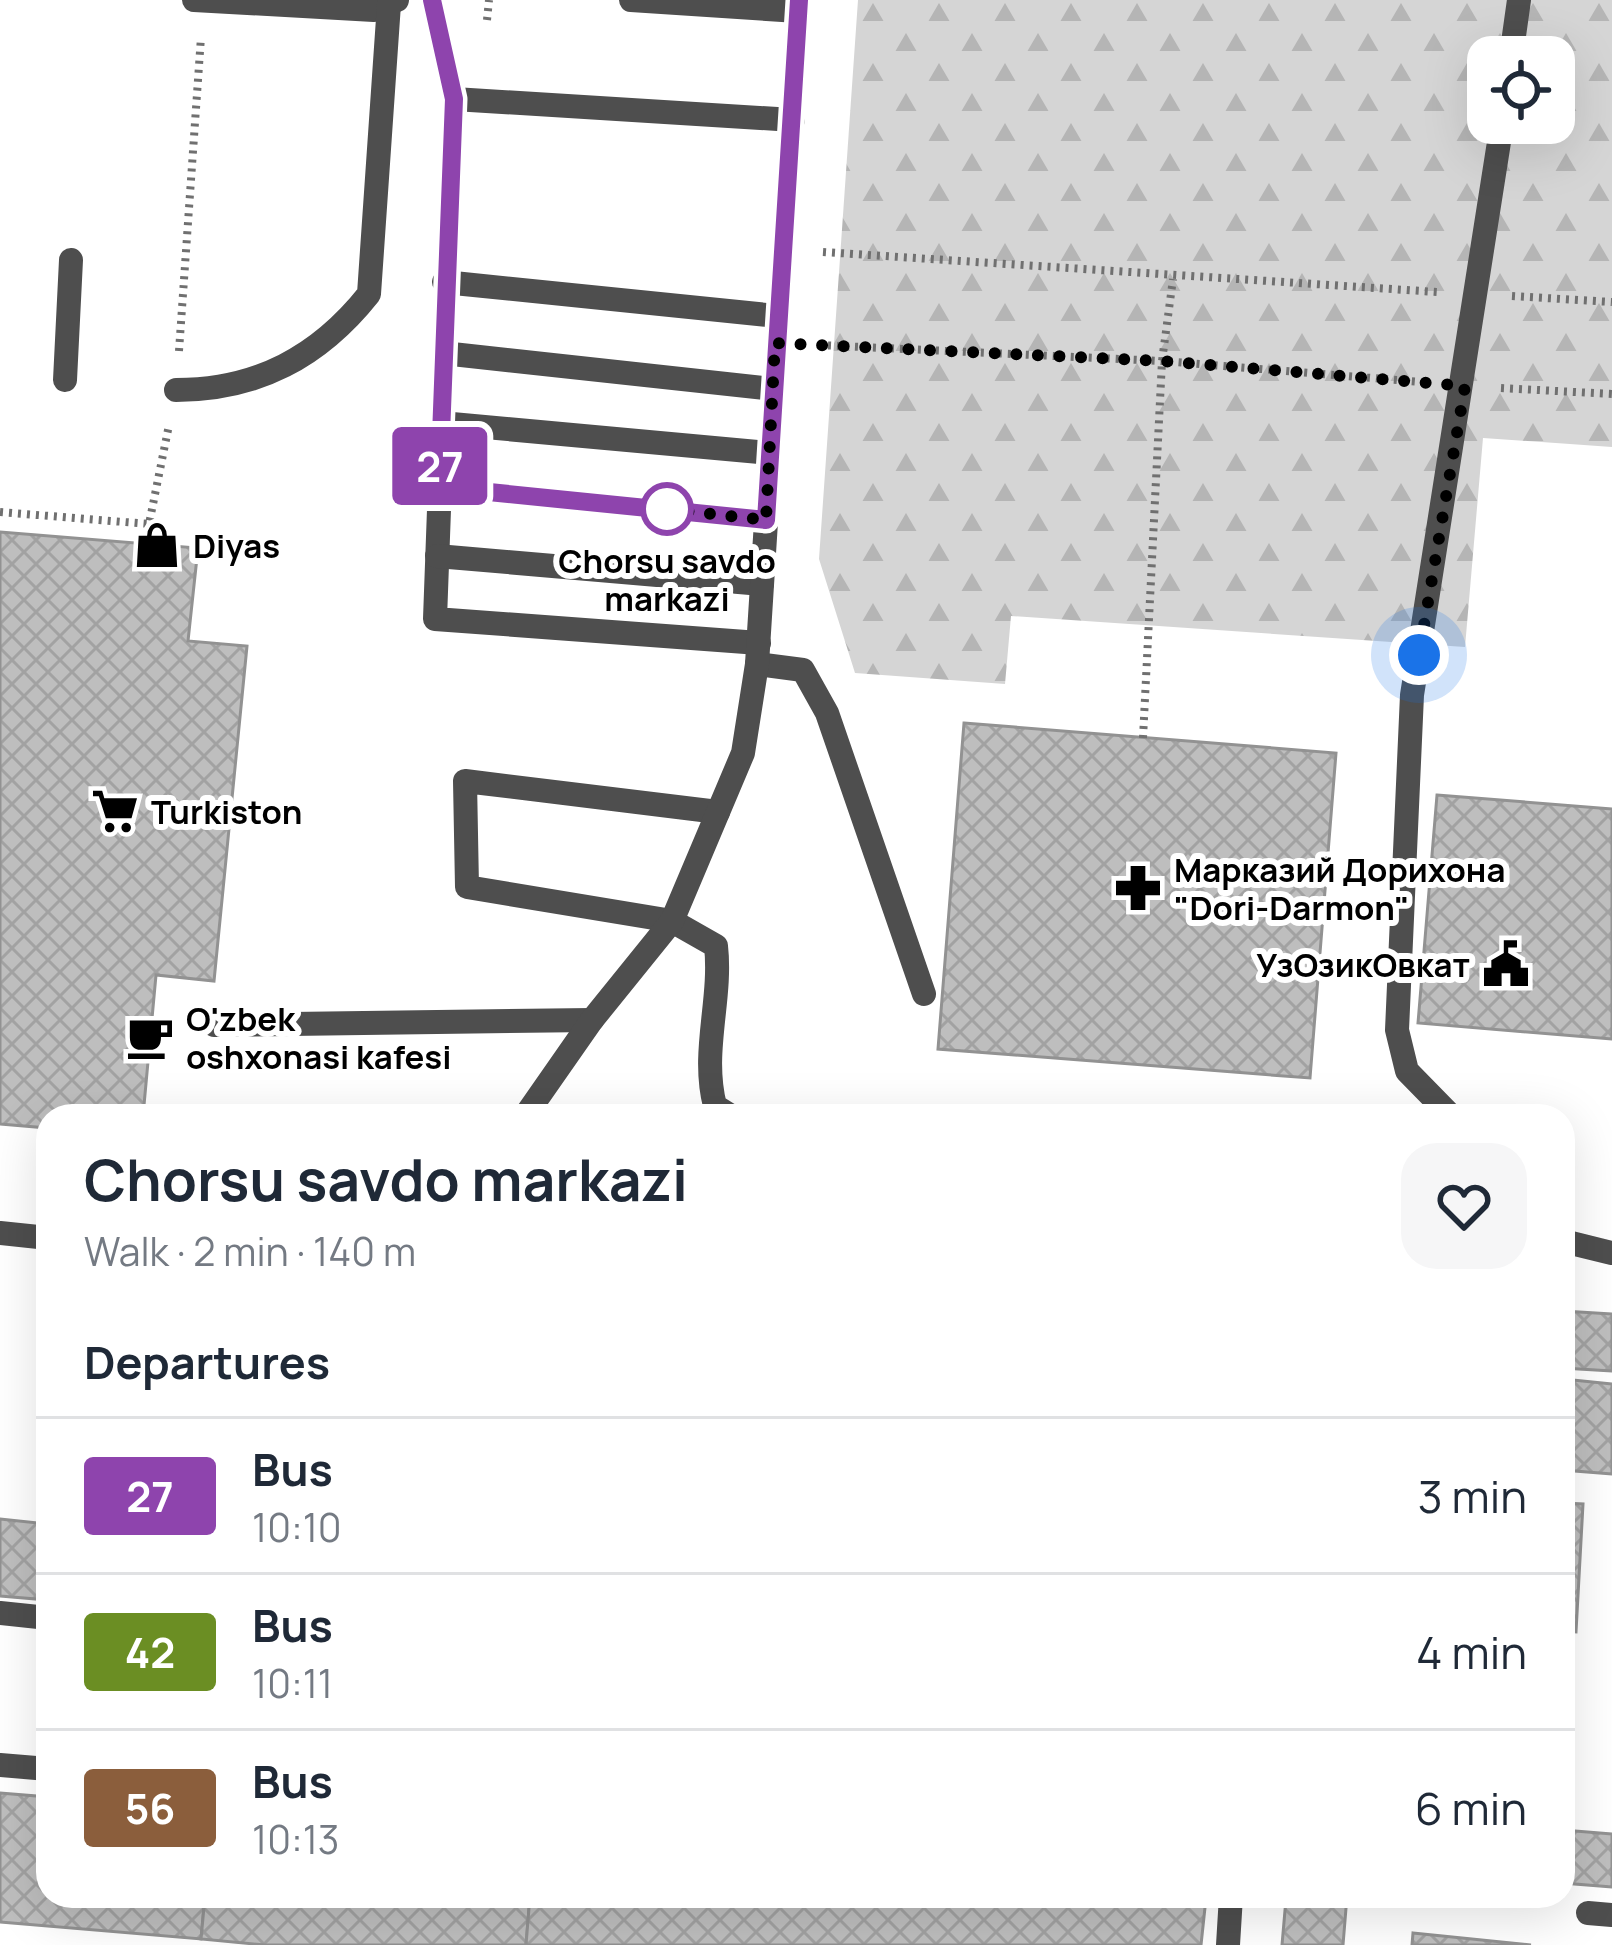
<!DOCTYPE html>
<html lang="en">
<head>
<meta charset="utf-8">
<style>
	body { margin:0; font-family:Manrope,sans-serif; background:#f6f6f7; color:#1f2937; height:100vh; display:flex; flex-direction:column; font-size:45px; white-space:nowrap }
	* { box-sizing:border-box; margin:0 }
	p { font-size:39px; color:#747a83 }
	.icon { flex:none; width:66px; height:66px; fill:none; stroke:currentColor; stroke-width:2; stroke-linecap:round; stroke-linejoin:round }
	.map { position:relative; flex:1; overflow:hidden }
	.sheet { position:absolute; left:36px; top:1104px; width:1539px; height:804px; display:flex; flex-direction:column; background:#fff; border-radius:36px; box-shadow:0 12px 48px #0002 }
	.sheet>* { flex:none }
	.badge { padding:0 24px; border-radius:9px; font-size:42px; line-height:78px }
	.fabs { position:absolute; left:1467px; top:36px; display:grid; gap:24px }
	.fabs a { display:grid; place-items:center; width:108px; height:108px; border-radius:24px; background:#fff; box-shadow:0 12px 48px #0002; font-size:60px }
	.you { position:absolute; width:60px; height:60px; margin:-30px; border:9px solid #fff; border-radius:50%; background:#1a73e8; box-shadow:0 0 0 18px #1a73e833 }
	.map>.badge { position:absolute; translate:-50% -50%; box-shadow:0 0 0 6px #fff }
	h2 { padding:0 48px; font-size:45px; line-height:108px }
	.round { display:grid; place-items:center; flex:none; width:126px; height:126px; border-radius:36px; background:#f6f6f7 }
	.overview { display:flex; align-items:center; justify-content:space-between; height:204px; padding:0 48px }
	h1 { font-size:57px; font-weight:700; line-height:90px }
	ul { padding:0; list-style:none }
	li { display:flex; align-items:center; gap:36px; height:156px; padding:0 48px; border-top:3px solid #e0e1e3 }
	li div { flex:1 }
	li b { display:block; font-size:45px }
	li em { font-style:normal }
	li .badge { min-width:132px; font-weight:700; text-align:center }
	.map>svg:first-child { display:block }
</style>
</head>
<body>
<div class="map">
<svg width="1612" height="1945" viewBox="0 0 1612 1945">
	<defs>
		<pattern id="forest-firs" width="22" height="20" patternUnits="userSpaceOnUse" patternTransform="scale(3)"><rect width="22" height="20" fill="#d5d5d5"/><path d="M5 1l3.5 6h-7zM16 11l3.5 6h-7z" fill="#b5b5b5"/></pattern>
		<pattern id="building-cross-hatch" width="8" height="8" patternUnits="userSpaceOnUse" patternTransform="scale(3)"><rect width="8" height="8" fill="#bebebe"/><path d="M0 0l8 8M0 8l8-8" fill="none" stroke="#a2a2a2"/></pattern>
	</defs>
	<rect width="100%" height="100%" fill="#fff"/>
	<path fill="url(#forest-firs)" fill-rule="evenodd" d="M858 0H1612V447L1483 438 1465 647 1011 616 1005 684 855 673 819 559ZM1488 57H1554V123H1488Z"/>
	<g fill="url(#building-cross-hatch)" stroke="#929292" stroke-width="3">
		<polygon points="0,532 198,548 188,641 247,646 214,981 156,975 143,1116 48,1116 48,1128 0,1124"/>
		<polygon points="964,723 1336,753 1310,1078 938,1049"/>
		<polygon points="1437,795 1612,809 1612,1039 1418,1023"/>
		<polygon points="1563,1311 1612,1314 1612,1371 1563,1368"/>
		<polygon points="1563,1379 1612,1384 1612,1474 1563,1470"/>
		<polygon points="1563,1503 1583,1504 1576,1632 1563,1631"/>
		<polygon points="0,1519 48,1524 48,1600 0,1596"/>
		<polygon points="0,1793 48,1797 48,1896 205,1896 201,1939 0,1922"/>
		<polygon points="1563,1830 1612,1834 1612,1887 1563,1883"/>
		<polygon points="205,1896 530,1896 526,1945 265,1945 201,1939"/>
		<polygon points="530,1896 1182,1896 1206,1898 1201,1945 526,1945"/>
		<polygon points="1347,1896 1343,1945 1282,1945 1286,1899 1254,1897"/>
		<polygon points="1413,1933 1531,1945 1412,1945"/>
	</g>
	<g fill="none" stroke-linecap="round" stroke-linejoin="round">
		<g stroke="#707070" stroke-width="8" stroke-dasharray="3 6" stroke-linecap="butt">
			<polyline points="487,20 489,0"/>
			<polyline points="823,252 1437,292"/>
			<polyline points="1512,296 1612,302"/>
			<polyline points="819,345 1162,361 1421,382"/>
			<polyline points="179,351 201,37"/>
			<polyline points="1501,388 1612,394"/>
			<polyline points="0,512 149,524 169,425"/>
			<polyline points="1143,738 1162,361 1173,279"/>
		</g>
		<g stroke="#4e4e4e" stroke-width="24">
			<polyline points="194,0 374,10 397,0"/>
			<polyline points="432,0 454,99 435,619 759,643"/>
			<polyline points="631,0 798,11"/>
			<polyline points="1511,57 1519,0"/>
			<polyline points="454,99 793,120"/>
			<polyline points="444,282 777,316"/>
			<polyline points="443,353 773,389"/>
			<polyline points="65,380 71,260"/>
			<path d="M176 390C257 390 319 357 369 294L389 4"/>
			<polyline points="441,423 770,453"/>
			<polyline points="439,487 766,520"/>
			<polyline points="437,556 762,584"/>
			<polyline points="757,664 803,670 827,713 924,994"/>
			<path d="M718 812 465 781 467 887 672 921 716 946C722 1000 701 1052 715 1106L731 1116"/>
			<polyline points="214,1025 592,1020"/>
			<polyline points="525,1116 592,1020 672,921 743,753 757,664 799,0"/>
			<polyline points="1451,1116 1407,1071 1397,1030 1412,695 1502,123"/>
			<polyline points="0,1233 48,1238"/>
			<polyline points="1563,1241 1612,1253"/>
			<polyline points="0,1613 48,1618"/>
			<polyline points="0,1765 48,1769"/>
			<polyline points="1588,1913 1612,1915"/>
			<polyline points="1228,1945 1231,1896"/>
		</g>
	</g>
	<g fill="none" stroke-linecap="round" stroke-linejoin="round">
		<defs>
			<polyline id="line" points="432,0 454,99 439,487 766,520 799,0"/>
		</defs>
		<use href="#line" stroke="#fff" stroke-width="27"/>
		<use href="#line" stroke="#8e44ad" stroke-width="18"/>
		<polyline stroke="#000" stroke-width="12" stroke-dasharray="0 21.6" points="667,509 766,520 775,343 1162,361 1465,386 1419,655"/>
	</g>
	<defs>
		<symbol id="shop-bare" viewBox="-9 -9 18 18"><path d="M-5-2.5h2.3a2.7 3.5 0 0 1 5.4 0H5L5.5 6h-11ZM-1.5-2.5h3a1.5 2.3 0 0 0-3 0Z" fill="#000" stroke="#fff" stroke-width="2.5" paint-order="stroke"/></symbol>
		<symbol id="supermarket-bare" viewBox="-9 -9 18 18"><path d="M-6-5.5h2.5l.6 2H6L4.5 2H-2.5L-4.4-4H-6ZM-1.5 3.2a1.3 1.3 0 1 0 .1 0ZM3 3.2a1.3 1.3 0 1 0 .1 0Z" fill="#000" stroke="#fff" stroke-width="2.5" paint-order="stroke"/></symbol>
		<symbol id="pharmacy-bare" viewBox="-9 -9 18 18"><path d="M-2-6h4v4h4v4h-4v4h-4v-4h-4v-4h4Z" fill="#000" stroke="#fff" stroke-width="2.5" paint-order="stroke"/></symbol>
		<symbol id="civic-bare" viewBox="-9 -9 18 18"><path d="M-.6-6.5H3V-4.5H.6V-3L4-1V1h2V6H-6V1h2V-1L-.6-3ZM-1.2 2.5V6h2.4V2.5Z" fill="#000" stroke="#fff" stroke-width="2.5" paint-order="stroke"/></symbol>
		<symbol id="cafe-bare" viewBox="-9 -9 18 18"><path d="M-5.5-4.5H6V0H3Q3 3.5 0 3.5H-2.5Q-5.5 3.5-5.5 0ZM3-3.2v2h1.7v-2ZM-6 4.5H4V6H-6Z" fill="#000" stroke="#fff" stroke-width="2.5" paint-order="stroke"/></symbol>
	</defs>
	<g fill-rule="evenodd">
		<use href="#shop-bare" x="124" y="512" width="66" height="66"/>
		<use href="#supermarket-bare" x="82" y="778" width="66" height="66"/>
		<use href="#pharmacy-bare" x="1105" y="855" width="66" height="66"/>
		<use href="#civic-bare" x="1473" y="931" width="66" height="66"/>
		<use href="#cafe-bare" x="117" y="1004" width="66" height="66"/>
	</g>
	<circle fill="#fff" stroke="#8e44ad" stroke-width="6" cx="667" cy="509" r="24"/>
	<g text-anchor="middle" dominant-baseline="central" stroke-width="12" stroke-linejoin="round" paint-order="stroke">
		<g font-size="33" font-weight="bold" fill="#000" stroke="#fff" text-anchor="start">
			<text x="193" y="545">Diyas</text>
			<text x="151" y="811">Turkiston</text>
			<text x="1174" y="869">Марказий Дорихона<tspan x="1174" dy="38">"Dori-Darmon"</tspan></text>
			<text x="1470" y="964" text-anchor="end">УзОзикОвкат</text>
			<text x="186" y="1018">O'zbek<tspan x="186" dy="38">oshxonasi kafesi</tspan></text>
		</g>
		<g font-size="33" font-weight="bold" fill="#000" stroke="#fff">
			<text x="667" y="560">Chorsu savdo<tspan x="667" dy="38">markazi</tspan></text>
		</g>
	</g>
</svg>
<div class="fabs">
<a><svg class="icon" aria-label="locate" viewBox="0 0 24 24"><circle cx="12" cy="12" r="6"/><path d="M12 2v4M12 18v4M2 12h4M18 12h4"/></svg></a>
</div>
<div class="you" style="left:1419px;top:655px"></div>
<b class="badge" style="left:440px;top:466px;background:#8e44ad;color:#fff">27</b>
<section class="sheet">
<div class="overview"><div><h1>Chorsu savdo markazi</h1><p>Walk · 2 min · 140 m</p></div><a class="round"><svg class="icon" aria-label="heart" viewBox="0 0 24 24"><path d="M12 20l-8-8c-3-5 5-10 8-4 3-6 11-1 8 4z"/></svg></a></div>
<h2>Departures</h2>
<ul>
<li><span class="badge" style="background:#8e44ad;color:#fff">27</span><div><b>Bus</b><p>10:10</p></div><em>3 min</em></li>
<li><span class="badge" style="background:#6b8e23;color:#fff">42</span><div><b>Bus</b><p>10:11</p></div><em>4 min</em></li>
<li><span class="badge" style="background:#8b5e3c;color:#fff">56</span><div><b>Bus</b><p>10:13</p></div><em>6 min</em></li>
</ul>
</section>
</div>
</body>
</html>
